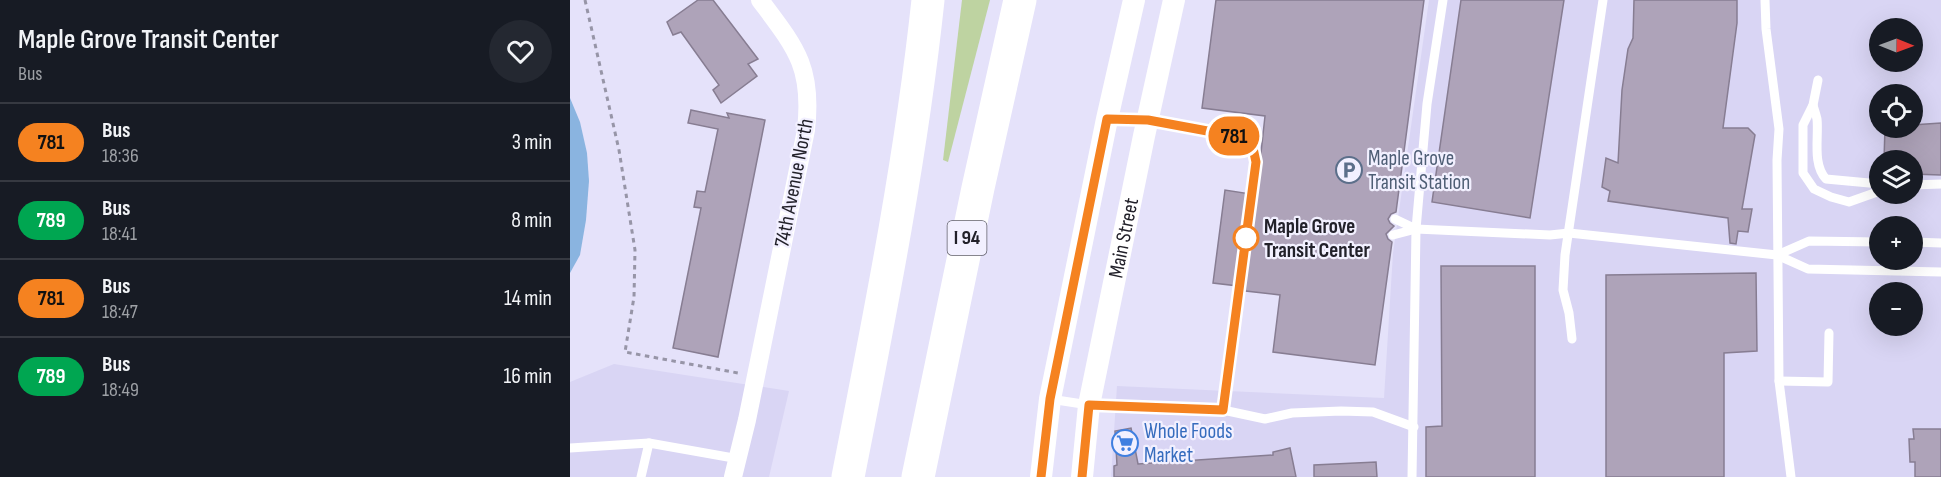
<!DOCTYPE html>
<html lang="en">
<head>
<meta charset="utf-8">
<style>
	body { margin:0; font-family:"Sofia Sans Condensed",sans-serif; background:#242831; color:#f1f3f6; height:100vh; display:flex; flex-direction:column; font-size:22px; white-space:nowrap }
	* { box-sizing:border-box; margin:0 }
	p { font-size:20px; color:#9ea1a6 }
	.icon { flex:none; width:33px; height:33px; fill:none; stroke:currentColor; stroke-width:2; stroke-linecap:round; stroke-linejoin:round }
	.map { position:relative; flex:1; overflow:hidden }
	.sheet { display:flex; flex-direction:column; background:#171b24; width:570px }
	.sheet>* { flex:none }
	.badge { padding:0 12px; border-radius:20px; font-size:21px; line-height:39px }
	.needle { width:39px; rotate:91deg }
	.buttons { position:absolute; left:1299px; top:18px; display:grid; gap:12px }
	.buttons a { display:grid; place-items:center; width:54px; height:54px; border-radius:50%; background:#171b24; box-shadow:0 6px 24px #0002; font-size:30px }
	.map>.badge { position:absolute; translate:-50% -50%; box-shadow:0 0 0 3px #fff }
	.round { display:grid; place-items:center; flex:none; width:63px; height:63px; border-radius:32px; background:#242831 }
	.summary { display:flex; align-items:center; justify-content:space-between; height:102px; padding:0 18px }
	h1 { font-size:28px; font-weight:600; line-height:45px }
	ul { padding:0; list-style:none }
	li { display:flex; align-items:center; gap:18px; height:78px; padding:0 18px; border-top:2px solid #363941 }
	li div { flex:1 }
	li b { display:block; font-size:22px }
	li em { font-style:normal }
	li .badge { min-width:66px; font-weight:700; text-align:center }
	main { display:flex; flex:1; min-height:0 }
	.map>svg:first-child { display:block }
</style>
</head>
<body>
<main>
<section class="sheet">
<div class="summary"><div><h1>Maple Grove Transit Center</h1><p>Bus</p></div><a class="round"><svg class="icon" aria-label="heart" viewBox="0 0 24 24"><path d="M12 20l-8-8c-3-5 5-10 8-4 3-6 11-1 8 4z"/></svg></a></div>
<ul>
<li><span class="badge" style="background:#f58220;color:#111">781</span><div><b>Bus</b><p>18:36</p></div><em>3 min</em></li>
<li><span class="badge" style="background:#00a651;color:#fff">789</span><div><b>Bus</b><p>18:41</p></div><em>8 min</em></li>
<li><span class="badge" style="background:#f58220;color:#111">781</span><div><b>Bus</b><p>18:47</p></div><em>14 min</em></li>
<li><span class="badge" style="background:#00a651;color:#fff">789</span><div><b>Bus</b><p>18:49</p></div><em>16 min</em></li>
</ul>
</section>
<div class="map">
<svg width="1371" height="477" viewBox="0 0 1371 477">
	<rect width="100%" height="100%" fill="#e5e2fa"/>
	<g fill="#d9d5f4" fill-rule="evenodd">
		<path d="M859 0H1371V477H541L547 386 814 398 823 253ZM1310 28H1342V62H1310ZM1310 94H1342V128H1310ZM1310 160H1342V194H1310ZM1310 226H1342V260H1310ZM1310 292H1342V326H1310Z"/>
		<polygon points="44,364 219,391 199,477 0,477 0,382"/>
	</g>
	<polygon fill="#bed3a1" points="392,0 420,0 378,162 373,160"/>
	<polygon fill="#8ab4e0" points="0,98 10,122 17,153 19,181 16,220 10,255 0,273"/>
	<g fill="#aea3b9" stroke="#877d92" stroke-width="1.5">
		<polygon points="128,0 143,0 188,59 178,64 187,76 151,103 143,90 149,85 111,32 103,35 97,22"/>
		<polygon points="646,0 854,0 826,212 821,214 818,219 820,223 824,226 816,234 818,239 822,242 805,365 703,352 710,295 667,290 668,286 643,283 655,190 680,194 684,161 690,162 695,116 632,108"/>
		<polygon points="891,0 994,0 960,218 862,202"/>
		<polygon points="1064,0 1167,0 1167,23 1153,128 1178,128 1185,135 1172,209 1182,209 1178,232 1168,231 1166,244 1160,243 1158,218 1038,201 1040,191 1032,187 1036,158 1048,163 1052,90 1058,49 1063,38"/>
		<polygon points="121,110 159,118 157,113 195,120 148,357 103,348 131,208 124,207 127,191 135,192 148,129 118,123"/>
		<polygon points="1371,123 1371,175 1342,174 1342,160 1314,160 1315,128 1342,128 1342,125"/>
		<polygon points="871,266 965,266 965,477 856,477 856,427 872,426"/>
		<polygon points="1186,273 1187,351 1154,353 1154,477 1036,477 1036,275"/>
		<polygon points="561,428 568,464 703,455 703,452 720,448 726,477 544,477 544,466 547,465 545,431"/>
		<polygon points="1343,429 1371,429 1371,477 1345,477 1345,462 1340,462 1339,439 1344,439"/>
		<polygon points="806,462 807,477 744,477 744,465"/>
	</g>
	<g fill="none" stroke-linecap="round" stroke-linejoin="round">
		<polyline stroke="#9795a7" stroke-width="3" stroke-dasharray="4.5 4.5" stroke-linecap="butt" points="15,0 49,150 65,250 64,297 55,352 168,373"/>
		<g stroke="#fff" stroke-width="9">
			<polyline points="1195,0 1196,29 1209,129 1207,160 1209,381 1221,477"/>
			<polyline points="1248,80 1243,105 1233,125 1233,173 1244,189 1261,197 1279,202 1310,191"/>
			<path d="M1243 105C1244 109 1246 114 1247 119 1249 137 1242 164 1256 179L1310 184"/>
			<polyline points="538,119 577,120"/>
			<polyline points="1342,185 1371,184"/>
			<polyline points="825,219 846,229"/>
			<polyline points="823,235 846,229 980,235 999,233 1207,255 1238,269 1371,272"/>
			<polyline points="1342,242 1371,243"/>
			<polyline points="1207,255 1239,241 1310,242"/>
			<polyline points="1002,339 999,313 993,290 995,255 1033,0"/>
			<polyline points="1209,381 1258,382 1259,333"/>
			<polyline points="480,399 519,405 653,410 695,419 722,413 771,411 803,412 844,427"/>
			<polyline points="0,448 79,443"/>
			<polyline points="71,477 79,443 169,459"/>
			<polyline points="842,477 846,229 857,104 873,0"/>
		</g>
		<path stroke="#fff" stroke-width="18" d="M163 477 177 420 236 130C243 67 226 48 190 0"/>
		<g stroke="#fff" stroke-width="22">
			<polyline points="471,477 480,399 537,119 564,0"/>
			<path id="s1" d="M512 477 519 405 574 136 604 0"/>
		</g>
		<g stroke="#fff" stroke-width="33">
			<path d="M278 477C309 319 341 160 358 0"/>
			<polyline points="348,477 408,188 450,0"/>
		</g>
	</g>
	<g fill="none" stroke-linecap="round" stroke-linejoin="round">
		<defs>
			<polyline id="line" points="471,477 480,399 537,119 578,120 659,135 673,140 683,148 686,162 653,410 519,405 512,477"/>
		</defs>
		<use href="#line" stroke="#fff" stroke-width="14"/>
		<use href="#line" stroke="#f58220" stroke-width="9"/>
	</g>
	<defs>
		<symbol id="parking-ring" viewBox="-11 -11 22 22"><circle r="9.5" fill="#f2f0ff" stroke="#5c6f8a" stroke-width="1.5"/><path d="M-3.5-5.5H1a3.5 3.5 0 0 1 0 7H-1V5.5H-3.5ZM-1-3.4V-.6H.8a1.4 1.4 0 0 0 0-2.8Z" fill="#5c6f8a"/></symbol>
		<symbol id="supermarket-ring" viewBox="-11 -11 22 22"><circle r="9.5" fill="#f2f0ff" stroke="#3f7fe0" stroke-width="1.5"/><path d="M-6-5.5h2.5l.6 2H6L4.5 2H-2.5L-4.4-4H-6ZM-1.5 3.2a1.3 1.3 0 1 0 .1 0ZM3 3.2a1.3 1.3 0 1 0 .1 0Z" fill="#3f7fe0"/></symbol>
	</defs>
	<g fill-rule="evenodd">
		<use href="#parking-ring" x="764" y="155" width="30" height="30"/>
		<use href="#supermarket-ring" x="540" y="428" width="30" height="30"/>
	</g>
	<circle fill="#fff" stroke="#f58220" stroke-width="3" cx="676" cy="238" r="12"/>
	<g text-anchor="middle" dominant-baseline="central" stroke-width="4.5" stroke-linejoin="round" paint-order="stroke">
		<rect fill="#f2f0ff" stroke="#605f6a" stroke-width="1.5" x="377.5" y="221" width="39" height="34" rx="4.5"/>
		<g font-size="20" font-weight="bold" fill="#22212a">
			<text x="397" y="238">I 94</text>
		</g>
		<g font-size="21" fill="#4e5e75" stroke="#f2f0ff" text-anchor="start">
			<text x="798" y="158">Maple Grove<tspan x="798" dy="24">Transit Station</tspan></text>
		</g>
		<g font-size="21" fill="#22212a" stroke="#f2f0ff">
			<text transform="translate(224 183) rotate(-79)">74th Avenue North</text>
			<text stroke="none"><textPath href="#s1" startOffset="243">Main Street</textPath></text>
		</g>
		<g font-size="21" font-weight="bold" fill="#22212a" stroke="#f2f0ff" text-anchor="start">
			<text x="694" y="226">Maple Grove<tspan x="694" dy="24">Transit Center</tspan></text>
		</g>
		<g font-size="21" fill="#366cbe" stroke="#f2f0ff" text-anchor="start">
			<text x="574" y="431">Whole Foods<tspan x="574" dy="24">Market</tspan></text>
		</g>
	</g>
</svg>
<div class="buttons">
<a><svg class="needle" viewBox="-14 -14 28 28"><path d="M0-13l5 13h-10z" fill="#e53935"/><path d="M0 13l5-13h-10z" fill="#9ea1a6"/></svg></a>
<a><svg class="icon" aria-label="locate" viewBox="0 0 24 24"><circle cx="12" cy="12" r="6"/><path d="M12 2v4M12 18v4M2 12h4M18 12h4"/></svg></a>
<a><svg class="icon" aria-label="layers" viewBox="0 0 24 24"><path d="M12 4l9 5-9 5-9-5zM3 14l9 5 9-5"/></svg></a>
<a>+</a>
<a>−</a>
</div>
<b class="badge" style="left:664px;top:136px;background:#f58220;color:#111">781</b>
</div>
</main>
</body>
</html>
